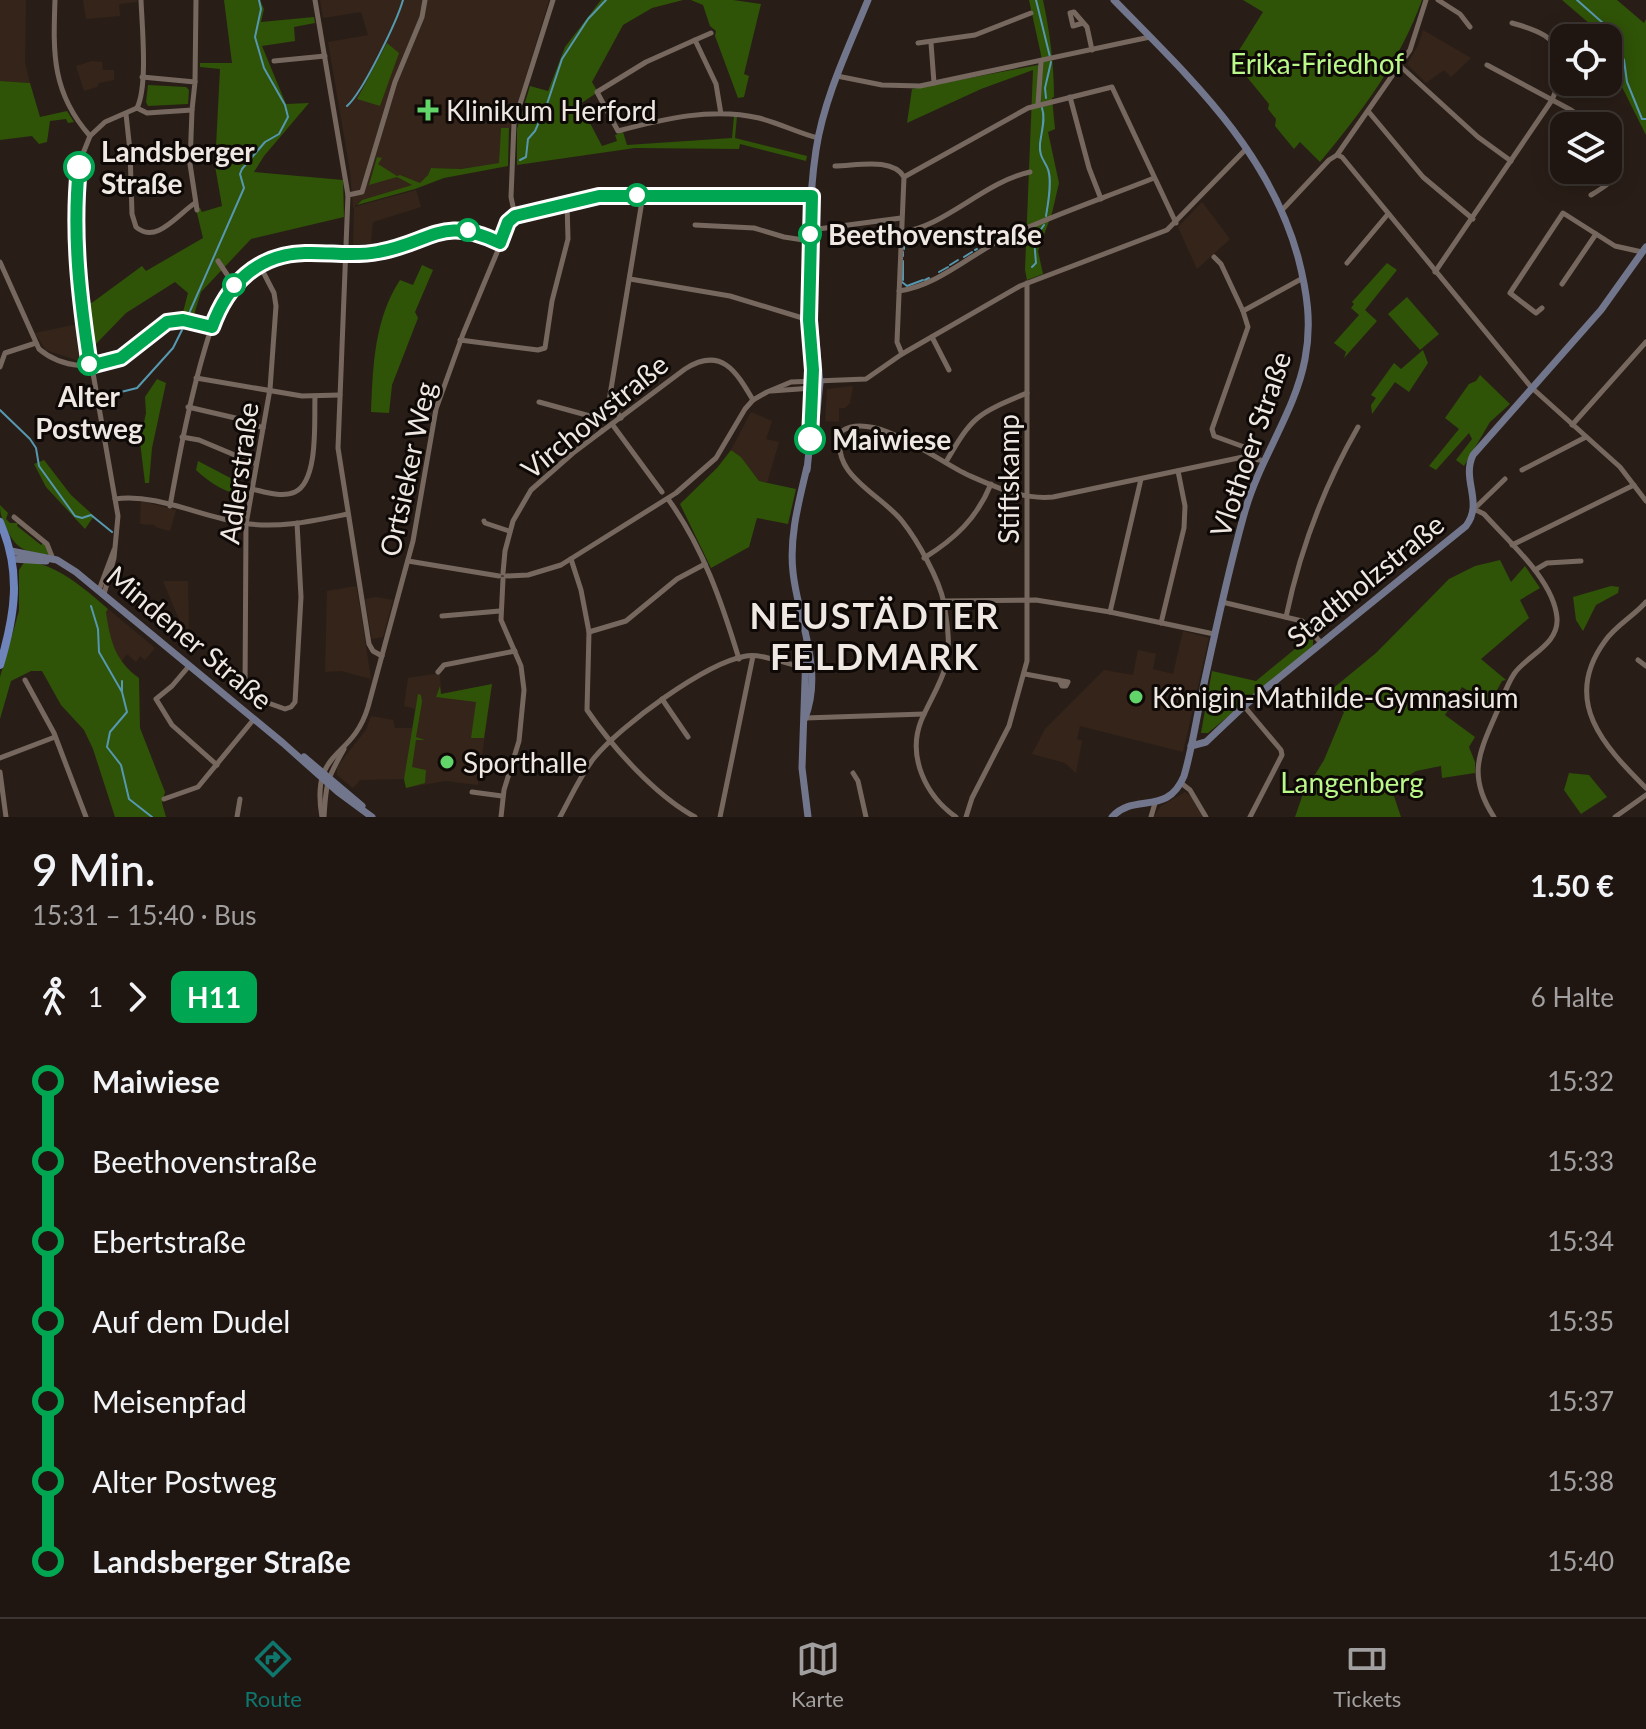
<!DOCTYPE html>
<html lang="de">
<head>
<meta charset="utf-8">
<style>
	body { margin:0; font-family:Lato,sans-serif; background:#2c231f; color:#f1f3f6; height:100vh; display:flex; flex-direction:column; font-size:30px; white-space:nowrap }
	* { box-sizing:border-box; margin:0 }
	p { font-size:26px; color:#a19f9f }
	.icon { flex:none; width:44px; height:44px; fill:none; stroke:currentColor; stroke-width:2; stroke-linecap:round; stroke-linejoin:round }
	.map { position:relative; height:817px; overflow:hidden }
	.drawer { display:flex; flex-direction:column; background:#1f1611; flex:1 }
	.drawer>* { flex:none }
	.badge { padding:0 16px; border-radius:12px; font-size:28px; line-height:52px }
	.controls { position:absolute; left:1550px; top:24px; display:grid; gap:16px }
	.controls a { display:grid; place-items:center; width:72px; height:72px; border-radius:16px; background:#1f1611; box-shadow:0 4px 20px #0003,0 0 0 2px #3c3531; font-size:40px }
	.map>.badge { position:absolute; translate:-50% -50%; box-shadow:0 0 0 4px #fff }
	.legs { display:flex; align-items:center; gap:12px; height:88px; padding:0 32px; font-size:26px }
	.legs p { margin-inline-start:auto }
	.overview { display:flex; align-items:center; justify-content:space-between; height:136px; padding:0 32px }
	h1 { font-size:44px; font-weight:600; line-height:60px }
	ul { padding:0 32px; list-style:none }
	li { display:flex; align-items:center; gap:28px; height:80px; font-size:30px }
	li i { display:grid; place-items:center; width:12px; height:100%; margin:0 10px; background:currentColor }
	li i::after { content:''; width:20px; height:20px; margin:-10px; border:6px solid; border-radius:50%; background:#1f1611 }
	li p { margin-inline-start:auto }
	li:first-child i { background:linear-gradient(#0000 50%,currentColor 0) }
	li:last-child i { background:linear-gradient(currentColor 50%,#0000 0) }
	.dock { display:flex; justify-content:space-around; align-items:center; height:112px; border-top:2px solid #3c3531; background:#1f1611; font-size:22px; color:#a19f9f }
	.dock a { display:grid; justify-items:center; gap:4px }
	.dock .selected { color:#0f766e }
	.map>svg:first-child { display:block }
</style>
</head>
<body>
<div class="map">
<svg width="1646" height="817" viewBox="0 0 1646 817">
	<rect width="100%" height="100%" fill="#291e17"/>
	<g fill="#352419">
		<polygon points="0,0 26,0 25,62 30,83 0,81"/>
		<polygon points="83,0 137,0 137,2 119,4 120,16 86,19"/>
		<polygon points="320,0 549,0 510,128 501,128 500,163 461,169 431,168 428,175 420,183 362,200 354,207 416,190 421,207 373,222 371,240 374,249 362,251 353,247 354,208 353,208 350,171 328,42 368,35 361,12 323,18"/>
		<polygon points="1423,30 1471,58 1451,77 1444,70 1426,83 1407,64 1418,46"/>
		<polygon points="92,61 102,62 103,70 114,70 114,80 99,83 97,87 84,91 76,66"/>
		<polygon points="1202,202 1230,239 1197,269 1178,227"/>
		<polygon points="78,324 83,356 79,361 46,350 35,333"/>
		<polygon points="853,386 850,403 845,408 839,408 839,422 825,421 827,389"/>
		<polygon points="751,412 772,421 766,439 779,442 767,483 759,481 741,457 731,450"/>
		<polygon points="141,501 176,510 170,531 155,527 155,525 140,524"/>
		<polygon points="163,581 188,581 189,628 185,634"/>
		<polygon points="356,586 360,607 371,679 341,671 325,672 327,591"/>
		<polygon points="376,597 393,600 383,637 372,639 365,599"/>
		<polygon points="108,609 155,648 145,660 140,656 136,662 127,654 121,662 109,637 106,612"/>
		<polygon points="1183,631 1209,638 1183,752 1080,726 1077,739 1082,741 1076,773 1065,763 1032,754 1045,729 1104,670 1133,675 1138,650 1156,654 1153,669 1173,674"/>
		<polygon points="440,673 441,694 492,684 478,785 445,781 406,788 404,779 360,780 353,788 337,775 337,767 366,730 371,716 393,720 395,728 412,728 415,709 404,706 408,678"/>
		<polygon points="1185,792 1193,798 1203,817 1154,817 1161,806"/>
	</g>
	<g fill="#2f5307">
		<polygon points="224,0 260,0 264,9 261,22 314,17 315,23 294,27 295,41 262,46 286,104 309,103 264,156 254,172 343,180 344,217 251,239 201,292 193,318 182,316 188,293 175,282 126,313 93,347 85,306 93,302 142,266 146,271 203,238 196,209 200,208 202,212 222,206 215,166 220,69 200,67 200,63 232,63"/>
		<polygon points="601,0 683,0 652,8 623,25 592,82 596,89 595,94 580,104 602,146 617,141 615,135 623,132 627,145 732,138 734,116 737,116 735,138 807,156 806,161 740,144 739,149 635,148 517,165 517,129 530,86 548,91 565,47"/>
		<polygon points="691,0 733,0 761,4 744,74 749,76 744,97 738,98 715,36 716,31 710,26 703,5"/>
		<path d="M1029 0H1043C1050 33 1054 64 1054 97L1052 98 1055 129 1048 132 1059 183 1052 213 1038 251 1043 274 1027 280 1025 270 1033 70 981 89 907 123 912 89 1043 64Z"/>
		<path d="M1243 0H1422C1400 61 1361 113 1320 162L1300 142 1294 149 1275 126 1276 119 1268 109 1269 104 1233 60 1263 12Z"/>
		<polygon points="1562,0 1617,0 1644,23 1646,19 1646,135 1608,59 1608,38 1599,38 1597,30"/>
		<polygon points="387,43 399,53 380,106 357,99"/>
		<polygon points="0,81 30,83 40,117 67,111 74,122 68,123 66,119 50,121 47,142 39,144 32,136 0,140"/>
		<polygon points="148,85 186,87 189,90 188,104 148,106 146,102"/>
		<polygon points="501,128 509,128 508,166 444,178 415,189 357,205 362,200 412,185 397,177 369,185 377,157 382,158 378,164 397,176 400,175 420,183 428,175 431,168 461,169 499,163"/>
		<polygon points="1387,263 1397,270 1365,310 1377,321 1344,358 1346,352 1334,343 1359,315 1351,308 1354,304 1352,302"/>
		<path d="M422 265 433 270 415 312 418 318 392 385 389 413 371 412C373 366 374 320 400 280L413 285Z"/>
		<polygon points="1407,297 1439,334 1420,350 1388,314"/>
		<polygon points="1423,350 1428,363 1409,392 1395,382 1372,414 1371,405 1376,398 1371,395 1394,363 1401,369"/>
		<polygon points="1480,375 1510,404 1490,422 1464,466 1456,460 1472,439 1469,433 1436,470 1429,466 1459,429 1445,418 1469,384 1476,381"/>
		<polygon points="157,379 166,383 152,448 149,483 145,483 140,442 146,413 145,397"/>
		<polygon points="731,450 741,457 759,481 796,489 788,524 757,518 749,547 711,568 680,504 717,468"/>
		<polygon points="44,460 71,495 94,516 85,529 46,487 34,464"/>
		<path d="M198 461 238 482 249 485 247 497C225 492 212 485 196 470Z"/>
		<path d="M0 505 8 513 6 519 10 523H18L17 526 41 545 43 543 47 547 49 555C27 551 18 552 7 530 3 521 0 516 0 505Z"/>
		<polygon points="1500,560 1511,582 1525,566 1540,588 1520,600 1529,618 1481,659 1506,680 1502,681 1497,690 1502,694 1496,708 1462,687 1445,715 1475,737 1469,747 1475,762 1475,773 1442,778 1441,766 1416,771 1391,787 1401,817 1295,817 1303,794 1324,760 1344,712 1325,695 1376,653 1449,579 1475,566"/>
		<path d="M25 561C57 564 84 588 108 609L106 612C110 640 115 661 139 678L140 728 165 792 162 803 166 817H115L93 749 84 730 61 705 42 671H31L11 681 0 719V677L19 611V570Z"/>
		<polygon points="1611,586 1619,587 1618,593 1596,605 1583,631 1576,620 1573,597"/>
		<polygon points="1297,624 1301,624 1313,638 1313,646 1208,733 1201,733 1212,671 1256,681 1301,644 1305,645 1303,642 1309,638"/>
		<polygon points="492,684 484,738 471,738 476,702 436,697 440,686 441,694"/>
		<polygon points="418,694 421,695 422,702 416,737 425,740 416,740 412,767 426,770 425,783 406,788 404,779"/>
		<polygon points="1569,773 1589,775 1607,797 1581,814 1564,790"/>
	</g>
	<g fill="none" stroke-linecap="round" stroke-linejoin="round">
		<g stroke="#5698b0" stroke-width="2">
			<polyline points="1036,0 1050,57"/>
			<polyline points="1577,0 1604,24 1624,60 1627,82 1642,119 1646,119"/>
			<polyline points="1046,98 1045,88 1051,62"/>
			<path d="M347 106C363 92 397 21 403 0"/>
			<path d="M1042 108C1046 119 1041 133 1040 144 1039 155 1043 159 1047 167 1053 178 1048 204 1046 216"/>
			<polyline points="520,160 526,157 528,139 535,131 547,104 562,59 588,19 606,0"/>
			<polyline points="984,245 1001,236"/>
			<polyline points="904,249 904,240"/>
			<polyline points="975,250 977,249"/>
			<polyline points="903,256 903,252"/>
			<polyline points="964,257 972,252"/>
			<polyline points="950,265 958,260"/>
			<polyline points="1032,267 1036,263 1034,239 1044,225"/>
			<polyline points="939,272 948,267"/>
			<polyline points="903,280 903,261"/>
			<polyline points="925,280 929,278"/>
			<polyline points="902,282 907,286 923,280"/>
			<polyline points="187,318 244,188 240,174 242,169 265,142 279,134 288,117 285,105 264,68 255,37 261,9 259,0"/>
			<polyline points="101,397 137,388 173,348 185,324"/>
			<polyline points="0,410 30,439 36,448 39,466 75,516 82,518 91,515 112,532"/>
			<polyline points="91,606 98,629 99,652 122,692 127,712 110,732 107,747 121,765 129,799 152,817"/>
			<polyline points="122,681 122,691"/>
		</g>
		<g stroke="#76685f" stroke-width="5">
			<path d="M55 0C53 54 52 93 90 136"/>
			<polyline points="315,0 348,195 338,448 369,644 373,651 382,656"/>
			<polyline points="1438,0 1460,14 1470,27"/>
			<polyline points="1083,23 1073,26 1070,13 1074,12 1087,27 1092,50"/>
			<path d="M1512 23C1534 29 1559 37 1564 62"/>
			<polyline points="695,40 711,33"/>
			<polyline points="918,43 975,35 1031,13"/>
			<polyline points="931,43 934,83"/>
			<polyline points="274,61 325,56"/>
			<polyline points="1399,65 1478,137 1511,161"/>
			<polyline points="1487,65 1571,110 1595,126"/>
			<polyline points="837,76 882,85 920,86 1150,37"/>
			<polyline points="195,82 196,0"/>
			<polyline points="1070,97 1089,168 1101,199"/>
			<polyline points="1038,104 1041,62"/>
			<polyline points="137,108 147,113 192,110 195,82 142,77"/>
			<path d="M137 108C148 86 142 26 141 0"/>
			<polyline points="192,110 190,164 197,210"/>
			<polyline points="1368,111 1423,177 1473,219"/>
			<path d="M126 114 130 151 132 214 136 227C156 245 178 214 195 203"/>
			<path d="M721 114 716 84 695 40 646 62 597 92 618 131C663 119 712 107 759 118 779 123 798 133 818 138"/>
			<polyline points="1337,155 1342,157 1531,387 1620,467 1646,501"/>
			<path d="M835 166C856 166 892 157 904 177L897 342 902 354"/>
			<polyline points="904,177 1028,108 1112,87 1176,223"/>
			<polyline points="348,195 362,192 395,82 422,17 425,0"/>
			<path d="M1591 195C1617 180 1634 165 1608 138"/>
			<polyline points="1283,209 1329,160 1337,155 1410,50 1426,0"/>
			<polyline points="515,216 511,197 514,123 553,0"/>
			<polyline points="695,225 754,228 784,237 810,241"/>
			<polyline points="818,229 901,218"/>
			<path d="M901 232C943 228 984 182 1030 172"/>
			<polyline points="1214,257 1221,264 1243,311 1303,278"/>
			<polyline points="218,261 234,285"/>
			<path d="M0 262 39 349C60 367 99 373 123 356 138 346 150 328 168 322 183 317 197 323 212 327"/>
			<polyline points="1347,263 1388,214"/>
			<polyline points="259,264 274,293 276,306 270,389 246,524 245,691 249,696 285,709 291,707 295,702 301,597 297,523"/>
			<polyline points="1435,272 1552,100 1564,71"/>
			<polyline points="630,279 730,296 809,320"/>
			<polyline points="1562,284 1596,234"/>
			<path d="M899 291C937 286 970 255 1004 238 1053 215 1104 198 1154 178"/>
			<polyline points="1542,308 1536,313 1510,293 1563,213 1615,246 1642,252"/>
			<polyline points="1243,311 1248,327 1212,429 1214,436 1247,448 1251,457"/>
			<polyline points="932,337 949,370"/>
			<polyline points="460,340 538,350 545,348 552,301 568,239 567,202"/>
			<polyline points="0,367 5,353 36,343"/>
			<polyline points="196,378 302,396 340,395"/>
			<polyline points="771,391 813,388"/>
			<polyline points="539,402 590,416 602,431"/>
			<polyline points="188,407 244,420 263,428"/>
			<polyline points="621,418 609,401 643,195"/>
			<polyline points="612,424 662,492"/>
			<polyline points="1572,425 1646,342"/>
			<polyline points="182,437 199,440 256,464"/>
			<path d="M946 462C973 415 977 414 1027 393"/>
			<polyline points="1522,470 1586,437"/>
			<path d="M252 489C265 492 282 498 295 492 319 481 314 419 315 396"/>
			<path d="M115 499C157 493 201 517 243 523 278 529 313 521 348 514"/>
			<path d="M668 499C703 547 722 603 739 659"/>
			<path d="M170 506C180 451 190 398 206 345 211 329 215 313 224 299 237 278 256 262 281 256 313 248 346 258 378 252 432 242 443 214 500 243"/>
			<polyline points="14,517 47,544 53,559"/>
			<polyline points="484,521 485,523 509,531"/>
			<polyline points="1512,545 1634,485"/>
			<path d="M924 558C955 539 977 518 991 484"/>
			<path d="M571 559 581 590 589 632 587 710C613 748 655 795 695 817"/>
			<polyline points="408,561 499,576"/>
			<polyline points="1535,570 1547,563 1581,561"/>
			<path d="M503 573 505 551 513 521 531 490 573 453 685 369C721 346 736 371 753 400"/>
			<polyline points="506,576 528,575 561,565 676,493 716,458 745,409 753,400 767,392 791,382 866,379 902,354 1020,286 1167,230 1247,148"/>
			<polyline points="99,590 114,550"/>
			<polyline points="104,594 114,558 118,516 79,293 75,227 77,189 80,161 90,136 105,122 137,108"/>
			<polyline points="944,601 1036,600 1110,612 1214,634"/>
			<polyline points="1222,602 1302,621 1321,643"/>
			<path d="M1646 602C1634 616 1616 625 1605 641 1561 701 1604 746 1646 788"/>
			<polyline points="1110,612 1141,479"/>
			<polyline points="442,616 500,611"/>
			<path d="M1286 617C1300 550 1324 486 1358 427"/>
			<polyline points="1161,623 1184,528 1185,506 1178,471"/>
			<polyline points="589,632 626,621 677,579 705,564"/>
			<polyline points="1638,660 1646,666"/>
			<polyline points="189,666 172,686 156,699 172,725 217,765"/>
			<polyline points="438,672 444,665 515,651"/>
			<polyline points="1025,674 1068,682 1066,686 1062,686 1059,680"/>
			<polyline points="25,680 54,733 86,817"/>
			<polyline points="662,699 688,737"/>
			<polyline points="1244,706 1281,750 1282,755 1250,817"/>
			<polyline points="805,718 924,714"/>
			<polyline points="0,758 55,737"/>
			<polyline points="0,772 6,817"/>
			<polyline points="853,773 858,781 866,817"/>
			<polyline points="1181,783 1190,790 1206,817"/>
			<polyline points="472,792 502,796"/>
			<polyline points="164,799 198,787 254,719"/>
			<polyline points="237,817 240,799"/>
			<path d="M322 817C310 748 352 761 368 707L413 541 436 409 463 334 511 219C532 205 574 200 599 196H812"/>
			<path d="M324 817C326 782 327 779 344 749"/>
			<polyline points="501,817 504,790 519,741 524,690 521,666 501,620 503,579"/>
			<path d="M560 817C571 797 580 776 594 758 620 726 705 663 746 656 761 653 790 665 806 668"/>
			<polyline points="720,817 753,656"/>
			<path d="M956 817C926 796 907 757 921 721 929 702 941 684 946 665 951 645 947 623 944 603 939 579 918 541 902 521 880 493 828 475 842 431 874 410 939 462 968 475 995 487 1023 500 1053 497L1243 457 1265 461"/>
			<polyline points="966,817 972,798 1009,726 1027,661 1027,283"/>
			<polyline points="1151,817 1155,803"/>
			<path d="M1494 817C1467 776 1479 753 1496 714 1502 701 1506 686 1514 674 1527 655 1559 645 1557 618 1554 580 1508 541 1484 514L1474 509 1505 479"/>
			<polyline points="1615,817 1646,795"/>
		</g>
		<g stroke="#72768d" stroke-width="7">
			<polyline points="813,309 820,383 814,440"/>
			<path d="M807 470C820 364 800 256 816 150 824 98 848 49 868 0"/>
			<polyline points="11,551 57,560 76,572 283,743 338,792 372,817"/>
			<polyline points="13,559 46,561"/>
			<polyline points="806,652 802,768 808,817"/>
			<path d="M805 718C824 669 798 620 793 572 789 537 799 501 807 467"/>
			<path d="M1191 746 1206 742 1244 706 1466 526C1484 502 1461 480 1473 455L1601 310 1646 247"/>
			<polyline points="304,757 362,806"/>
			<path d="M1112 817C1135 792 1167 817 1184 776 1192 749 1196 720 1202 693 1215 632 1228 571 1245 511 1260 458 1295 412 1305 359 1312 323 1307 292 1298 257 1268 149 1190 78 1114 0"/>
		</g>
		<path stroke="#6e84bb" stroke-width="8" d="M0 522C22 572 15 615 0 665"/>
	</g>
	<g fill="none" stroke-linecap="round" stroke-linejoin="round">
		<defs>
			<path id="line-1" d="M79 167C72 235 80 300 90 366L121 358 167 322 183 320 212 327C227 285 257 254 305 253 329 252 354 257 378 252 431 243 442 214 500 243L508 222 515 216 599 196H812L809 320 813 370 810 439"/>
		</defs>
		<use href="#line-1" stroke="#fff" stroke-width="18"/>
		<use href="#line-1" stroke="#00a651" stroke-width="12"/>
	</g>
	<g fill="#61d46a" stroke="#0e0906" stroke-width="3">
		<path d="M424 98h8v8h8v8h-8v8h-8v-8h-8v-8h8z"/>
		<circle cx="1136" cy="697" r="8"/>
		<circle cx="447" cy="762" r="8"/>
	</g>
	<g fill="#fff" stroke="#00a651" stroke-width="4">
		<circle cx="79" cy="167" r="14"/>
		<circle cx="637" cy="195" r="10"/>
		<circle cx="468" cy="230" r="10"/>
		<circle cx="810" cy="234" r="10"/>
		<circle cx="234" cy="285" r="10"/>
		<circle cx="89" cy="364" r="10"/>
		<circle cx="810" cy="439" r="14"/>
	</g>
	<g text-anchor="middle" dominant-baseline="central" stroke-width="6" stroke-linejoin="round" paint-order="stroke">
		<g font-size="28" fill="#b9f889" stroke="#0e0906">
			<text x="1317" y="63">Erika-Friedhof</text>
			<text x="1352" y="782">Langenberg</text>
		</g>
		<g font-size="28" fill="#efe7e1" stroke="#0e0906" text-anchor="start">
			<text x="446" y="110">Klinikum Herford</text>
			<text x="1152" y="697">Königin-Mathilde-Gymnasium</text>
			<text x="463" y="762">Sporthalle</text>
		</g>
		<g font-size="28" font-weight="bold" fill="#efe7e1" stroke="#0e0906" text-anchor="start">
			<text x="101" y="151">Landsberger<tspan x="101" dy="32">Straße</tspan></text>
			<text x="828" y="234">Beethovenstraße</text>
			<text x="89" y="396" text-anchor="middle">Alter<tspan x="89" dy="32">Postweg</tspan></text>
			<text x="832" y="439">Maiwiese</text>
		</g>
		<g font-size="28" fill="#efe7e1" stroke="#0e0906">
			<text transform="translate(594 416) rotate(-39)">Virchowstraße</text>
			<text transform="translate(1250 444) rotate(-71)">Vlothoer Straße</text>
			<text transform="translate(407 469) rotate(-78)">Ortsieker Weg</text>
			<text transform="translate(238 473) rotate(-82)">Adlerstraße</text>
			<text transform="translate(1008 479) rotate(-90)">Stiftskamp</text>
			<text transform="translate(1365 580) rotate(-39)">Stadtholzstraße</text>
			<text transform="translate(190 637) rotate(40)">Mindener Straße</text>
		</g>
		<g font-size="36" font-weight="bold" letter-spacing="2" fill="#efe7e1" stroke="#0e0906">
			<text x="875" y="615">NEUSTÄDTER<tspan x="875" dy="41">FELDMARK</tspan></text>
		</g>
	</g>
</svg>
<div class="controls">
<a><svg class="icon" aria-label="locate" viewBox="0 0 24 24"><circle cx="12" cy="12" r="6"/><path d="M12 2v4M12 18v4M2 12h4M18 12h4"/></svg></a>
<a><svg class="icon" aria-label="layers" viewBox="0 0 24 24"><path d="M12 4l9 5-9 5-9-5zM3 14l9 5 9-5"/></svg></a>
</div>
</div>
<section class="drawer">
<div class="overview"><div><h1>9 Min.</h1><p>15:31 – 15:40 · Bus</p></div><b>1.50 €</b></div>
<div class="legs"><svg class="icon" aria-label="walk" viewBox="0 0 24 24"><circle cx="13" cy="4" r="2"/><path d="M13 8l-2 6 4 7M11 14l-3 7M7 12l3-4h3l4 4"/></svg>1<svg class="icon" aria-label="forward" viewBox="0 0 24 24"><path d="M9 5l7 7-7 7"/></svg><b class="badge" style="background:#00a651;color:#fff">H11</b><p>6 Halte</p></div>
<ul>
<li><i style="color:#00a651"></i><b>Maiwiese</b><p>15:32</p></li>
<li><i style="color:#00a651"></i><span>Beethovenstraße</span><p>15:33</p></li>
<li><i style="color:#00a651"></i><span>Ebertstraße</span><p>15:34</p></li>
<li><i style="color:#00a651"></i><span>Auf dem Dudel</span><p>15:35</p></li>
<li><i style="color:#00a651"></i><span>Meisenpfad</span><p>15:37</p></li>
<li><i style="color:#00a651"></i><span>Alter Postweg</span><p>15:38</p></li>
<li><i style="color:#00a651"></i><b>Landsberger Straße</b><p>15:40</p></li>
</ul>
</section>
<nav class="dock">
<a class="selected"><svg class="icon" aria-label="directions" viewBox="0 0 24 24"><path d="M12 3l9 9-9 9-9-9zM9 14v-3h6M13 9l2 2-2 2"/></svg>Route</a>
<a><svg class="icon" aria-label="map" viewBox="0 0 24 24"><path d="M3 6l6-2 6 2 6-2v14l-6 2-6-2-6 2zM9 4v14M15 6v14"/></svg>Karte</a>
<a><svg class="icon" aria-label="tickets" viewBox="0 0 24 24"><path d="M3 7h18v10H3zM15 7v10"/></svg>Tickets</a>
</nav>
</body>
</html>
